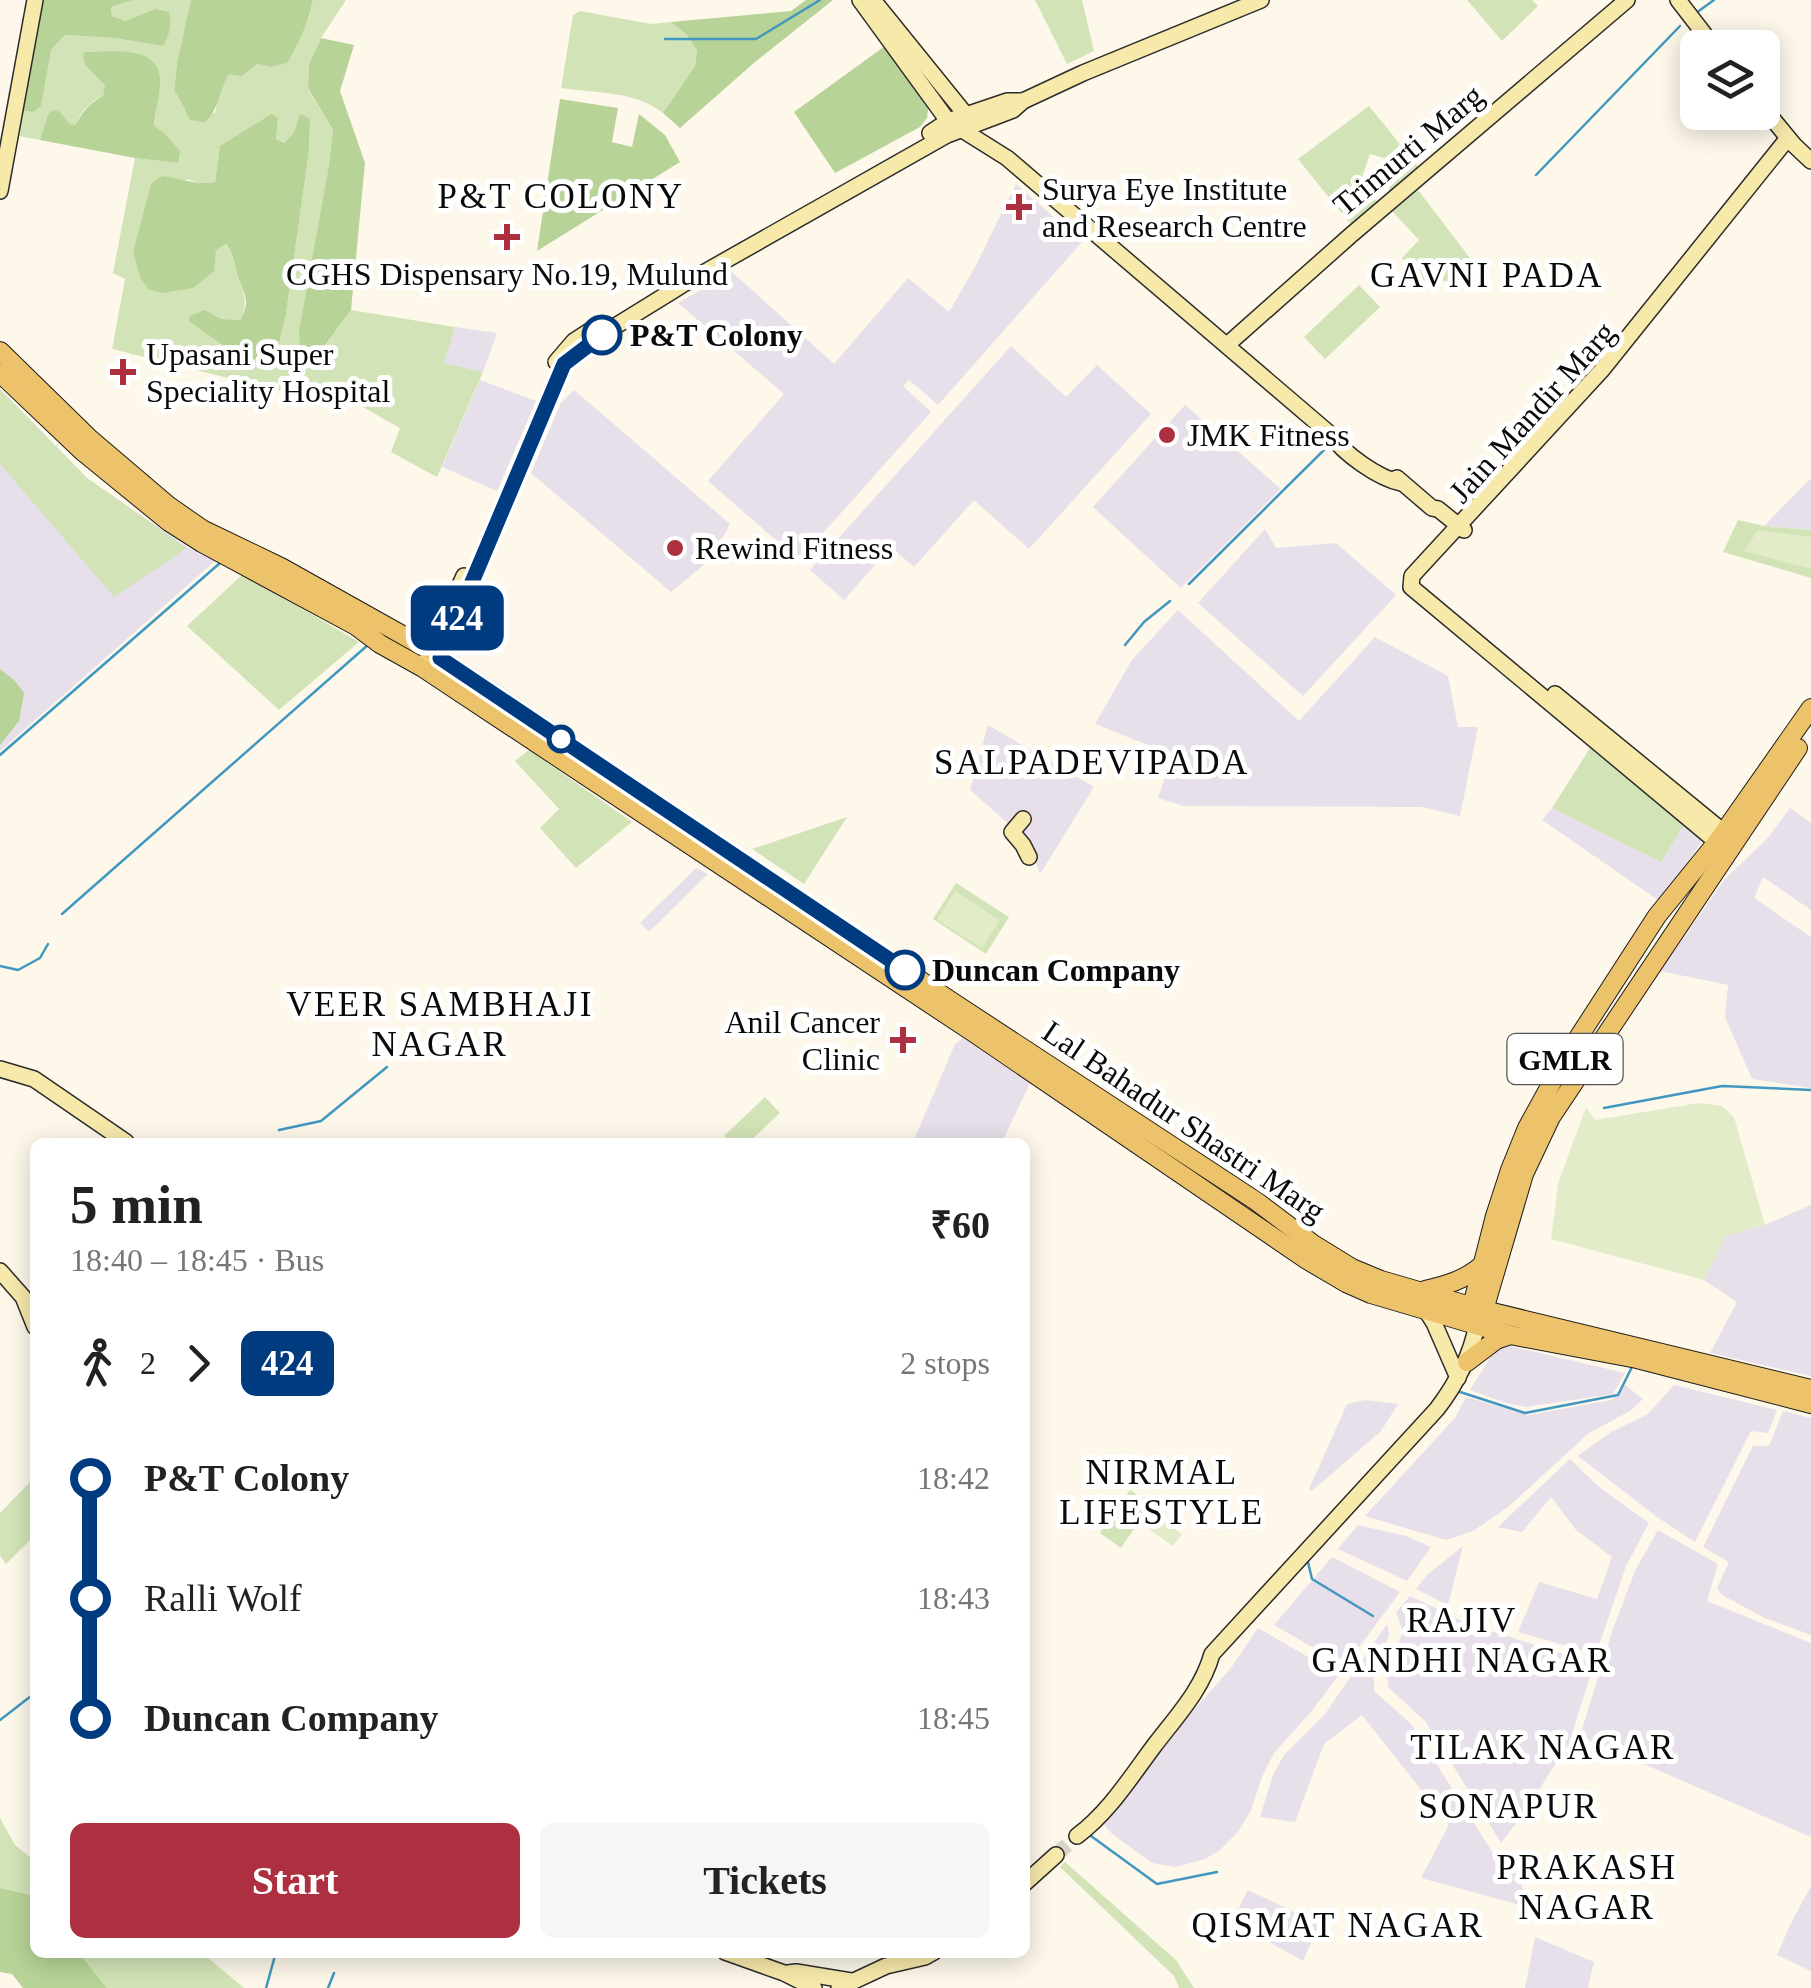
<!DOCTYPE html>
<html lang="en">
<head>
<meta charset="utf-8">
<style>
	body { margin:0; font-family:"Times New Roman",serif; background:#f6f6f6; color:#222; height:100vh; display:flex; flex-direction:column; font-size:38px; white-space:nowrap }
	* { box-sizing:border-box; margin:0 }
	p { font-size:32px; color:#767676 }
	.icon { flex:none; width:55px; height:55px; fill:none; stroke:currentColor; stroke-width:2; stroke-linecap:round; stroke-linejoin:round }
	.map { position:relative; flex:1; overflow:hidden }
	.panel { position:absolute; left:30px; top:1138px; width:1000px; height:820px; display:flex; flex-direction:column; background:#fff; border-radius:15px; box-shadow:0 5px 25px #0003 }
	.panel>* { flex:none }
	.badge { padding:0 20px; border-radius:15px; font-size:35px; line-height:65px }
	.fabs { position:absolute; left:1680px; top:30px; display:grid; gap:20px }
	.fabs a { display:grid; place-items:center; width:100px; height:100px; border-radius:15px; background:#fff; box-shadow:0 5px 25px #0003; font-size:50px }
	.map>.badge { position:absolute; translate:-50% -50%; box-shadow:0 0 0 5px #fff }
	.legs { display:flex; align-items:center; gap:15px; height:110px; padding:0 40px; font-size:32px }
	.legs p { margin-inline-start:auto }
	.summary { display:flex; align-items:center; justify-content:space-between; height:170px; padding:0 40px }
	h1 { font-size:55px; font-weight:600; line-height:75px }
	.cta { display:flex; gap:20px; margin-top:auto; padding:20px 40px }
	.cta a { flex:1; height:115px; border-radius:15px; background:#ad3040; color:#fff; font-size:40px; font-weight:600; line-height:115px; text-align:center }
	.cta a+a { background:#f6f6f6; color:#222 }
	ul { padding:0 40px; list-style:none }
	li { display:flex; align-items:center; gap:35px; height:120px; font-size:38px }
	li i { display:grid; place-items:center; width:15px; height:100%; margin:0 12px; background:currentColor }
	li i::after { content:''; width:25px; height:25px; margin:-12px; border:8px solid; border-radius:50%; background:#fff }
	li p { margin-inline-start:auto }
	li:first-child i { background:linear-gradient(#0000 50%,currentColor 0) }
	li:last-child i { background:linear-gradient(currentColor 50%,#0000 0) }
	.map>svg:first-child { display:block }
</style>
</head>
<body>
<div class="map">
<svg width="1811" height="1988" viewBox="0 0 1811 1988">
	<rect width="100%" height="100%" fill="#fdf8ea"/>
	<g fill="#e7dfe9">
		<polygon points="1016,184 1082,242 938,405 909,380 903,386 931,412 799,560 708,481 784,394 678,303 732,272 834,364 908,278 949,312 975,267"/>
		<polygon points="455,327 497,333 483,372 443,363"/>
		<polygon points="1011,346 1066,397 1097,365 1151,414 1029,549 974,500 914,567 891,547 844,600 810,570"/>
		<polygon points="480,380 536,401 497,491 442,467"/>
		<polygon points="0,389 87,478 187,547 216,560 0,751"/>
		<polygon points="574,390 730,524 711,559 671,592 531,473 561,403"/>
		<polygon points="1185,405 1281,489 1181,588 1093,507"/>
		<polygon points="1811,478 1811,530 1764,526"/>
		<polygon points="1265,529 1276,548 1336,543 1396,595 1303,696 1198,603"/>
		<polygon points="1178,610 1299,721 1375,637 1448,676 1458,727 1478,727 1460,816 1422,807 1183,806 1158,798 1173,755 1095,724 1132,660"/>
		<polygon points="988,725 1094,787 1040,874 1028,841 970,790"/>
		<polygon points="1552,808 1661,862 1684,825 1703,839 1661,902 1542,820"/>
		<polygon points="1790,808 1811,823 1811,910 1763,877 1754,898 1811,937 1811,1088 1752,1079 1725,1017 1728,985 1660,971 1725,879 1767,839"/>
		<polygon points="696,868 708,874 649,932 640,923"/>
		<polygon points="963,1038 1030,1083 1002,1142 913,1142 955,1044"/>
		<polygon points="1811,1205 1811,1376 1710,1353 1737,1302 1704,1280 1726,1235 1765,1225"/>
		<polygon points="1506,1345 1625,1373 1613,1394 1526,1407 1506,1403 1470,1390 1493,1353"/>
		<polygon points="1625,1385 1643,1399 1630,1411 1589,1433 1508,1507 1473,1531 1446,1540 1365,1516 1455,1418 1466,1397 1528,1415 1611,1400 1619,1394"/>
		<polygon points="1674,1385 1777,1410 1768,1433 1751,1431 1695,1542 1657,1517 1578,1456 1611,1432 1648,1414"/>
		<polygon points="1365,1400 1398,1404 1381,1431 1312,1491 1309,1489 1347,1404"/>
		<polygon points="1783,1411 1811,1418 1811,1635 1763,1617 1722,1595 1717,1588 1729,1562 1703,1547 1753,1446 1769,1446"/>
		<polygon points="1570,1459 1599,1487 1649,1523 1626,1566 1596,1654 1518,1632 1539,1582 1597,1599 1612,1557 1576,1530 1551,1497 1522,1532 1498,1527"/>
		<polygon points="1358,1525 1406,1536 1431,1547 1407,1581 1338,1549"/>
		<polygon points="1658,1530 1718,1564 1707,1601 1811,1643 1811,1837 1580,1736 1613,1629 1635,1571"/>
		<polygon points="1463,1546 1448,1605 1416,1589 1427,1575"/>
		<polygon points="1332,1557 1400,1592 1345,1666 1274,1625"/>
		<polygon points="1410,1596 1466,1623 1594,1664 1569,1743 1523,1814 1501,1843 1426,1722 1388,1687 1387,1673 1403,1632 1396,1612"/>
		<polygon points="1387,1624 1389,1635 1374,1671 1374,1691 1411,1724 1493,1853 1515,1872 1524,1891 1524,1906 1421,1878 1449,1825 1362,1715 1324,1744 1295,1822 1260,1817 1273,1775 1284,1755 1325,1714"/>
		<polygon points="1258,1628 1339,1675 1311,1712 1274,1753 1262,1777 1251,1810 1238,1832 1220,1850 1205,1859 1175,1867 1152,1863 1111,1833 1099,1818 1231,1668"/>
		<polygon points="1811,1886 1811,1971 1777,1955 1790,1925"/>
		<polygon points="1248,1890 1319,1924 1303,1961 1232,1921"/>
		<polygon points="1535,1937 1594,1962 1588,1988 1525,1988"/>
	</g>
	<g fill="#d2e4b7" fill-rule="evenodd">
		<path d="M133 0H191L177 62 174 91 183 101 184 110 215 113 220 89 229 73 257 64 271 67 309 17 313 0H346L321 38 309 64 308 89 333 130 312 365 351 310 455 327 444 363 483 372 437 477 391 452 400 428 325 386 316 389 309 397 296 395 112 349 125 279 113 273 135 158 178 163 154 127 160 79 85 65 106 85 103 96C88 102 82 112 75 125L70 124 60 112 48 114 40 140 19 136 22 111 33 112 51 50 65 35 114 38 163 46 155 9 125 21 112 16 111 7ZM278 118 276 139 284 143 310 119 309 151 286 314 276 356 204 310 221 319 240 320C248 304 245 298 240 282 233 264 238 262 225 244L148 289 140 278 133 252 187 179 206 185 215 182 220 146Z"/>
		<polygon points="1035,0 1082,0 1094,51 1067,64"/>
		<polygon points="1467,0 1532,0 1538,6 1502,41"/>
		<path d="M580 11 651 24 671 22 687 35 697 51 695 66 663 113C636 91 595 93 561 88L573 15Z"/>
		<polygon points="1369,106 1420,169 1389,192 1391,160 1370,154 1356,194 1381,202 1352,226 1298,159"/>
		<polygon points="1418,190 1473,262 1468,289 1442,280 1434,290 1402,258 1419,240 1392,211"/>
		<polygon points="1359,285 1380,307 1325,359 1304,337"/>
		<polygon points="0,389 87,478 187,548 114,597 0,464"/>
		<polygon points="1738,520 1764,526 1811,530 1811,578 1723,552"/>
		<polygon points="243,574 359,642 279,710 187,626"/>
		<polygon points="1590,748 1684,825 1661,862 1552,808"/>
		<polygon points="529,750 632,822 576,868 540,828 559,809 515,761"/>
		<polygon points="847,817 804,884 752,849"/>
		<polygon points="956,883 1009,917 986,954 933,919"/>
		<polygon points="765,1097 780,1113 749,1142 730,1142 724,1136"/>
		<polygon points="33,1479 35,1481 35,1535 6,1564 0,1556 0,1513"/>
		<polygon points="1130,1490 1151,1504 1121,1548 1100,1533"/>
		<polygon points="0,1818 15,1845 35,1861 35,1896 0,1888"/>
		<polygon points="1065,1862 1176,1960 1194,1988 1179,1988 1174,1976 1060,1867"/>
		<polygon points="79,1953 202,1953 244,1988 107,1988"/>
	</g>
	<g fill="#b7d398">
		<path d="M43 0H133L111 7 112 16 125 21 155 9 169 12C172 24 169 37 163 46L114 38 65 35 51 50 41 106 33 112 22 111Z"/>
		<path d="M191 0H313C308 23 299 43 287 63L271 67 257 64 242 76 229 74C219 90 219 110 205 122L190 120C184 110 182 100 174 91L177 62Z"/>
		<polygon points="806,0 833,0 755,62 680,128 663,113 695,66 697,51 687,35 671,22 791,11"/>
		<polygon points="321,38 354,45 340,91 365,163 351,310 311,365 301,359 299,331 329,166 333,130 308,88 309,64"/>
		<polygon points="885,46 928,109 927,118 920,127 835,173 794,112"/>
		<path d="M85 52C109 52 157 44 160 78 161 93 155 111 154 126L164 133 180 151 178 163 135 158 40 140 48 114 53 110 60 112 70 124 75 125C83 112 89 103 103 96L105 85 85 65 83 55Z"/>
		<polygon points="560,99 618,108 612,142 632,147 639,114 665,135 680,162 537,251"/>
		<path d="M272 114 278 118 276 139 284 143 294 133 300 114 310 119 309 151 286 314 276 356 262 361 234 353 189 321 190 316 205 310 221 319 240 320C250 302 246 299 240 282 233 265 238 263 226 244L216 250 214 271 193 288 162 293 148 289 140 278 133 252 151 184 162 176C178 178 201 186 215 182L220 146Z"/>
		<polygon points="0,669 15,681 24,693 19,721 0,745"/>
		<polygon points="0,1888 35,1896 35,1952 79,1953 107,1988 23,1988 12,1974 0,1972"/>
	</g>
	<g fill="#e2ecc8">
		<polygon points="1758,530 1811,537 1811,569 1744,551"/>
		<polygon points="955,891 1000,920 982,948 937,920"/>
		<polygon points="1699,1103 1722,1106 1734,1117 1765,1225 1726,1236 1704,1280 1551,1239 1558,1184 1586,1107 1595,1120"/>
		<polygon points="1147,1509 1182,1534 1173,1546 1139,1522"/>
	</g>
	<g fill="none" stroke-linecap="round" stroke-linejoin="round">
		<g stroke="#4197c0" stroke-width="2.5">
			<polyline points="1696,13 1714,0"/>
			<polyline points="665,39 756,39 820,0"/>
			<polyline points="1536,175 1680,26"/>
			<polyline points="1189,584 1326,448"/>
			<polyline points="1125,645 1144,622 1170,601"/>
			<polyline points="0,755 220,563"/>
			<polyline points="62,914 369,644"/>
			<polyline points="0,966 18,970 40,958 48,944"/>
			<polyline points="1604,1108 1722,1086 1811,1090"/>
			<polyline points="279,1130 321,1121 387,1067"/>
			<polyline points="1457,1391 1525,1413 1618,1395 1632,1367"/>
			<polyline points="1307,1558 1312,1579 1373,1616"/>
			<polyline points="0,1720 35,1693"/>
			<polyline points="1091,1836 1157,1884 1217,1872"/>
			<polyline points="303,1952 321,1955 350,1952"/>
			<polyline points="266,1988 276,1952"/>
			<polyline points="328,1988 334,1973"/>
		</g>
		<polyline stroke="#d9d4c8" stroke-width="15" stroke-dasharray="15 8" stroke-linecap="butt" points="1056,1855 1077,1836"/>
		<defs>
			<g id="secondary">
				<path d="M860 0 948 121 1007 158 1330 434C1344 454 1378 478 1401 483"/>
				<polyline points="873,0 970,120"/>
				<polyline points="1678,0 1715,48"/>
				<polyline points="1762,106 1794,145 1811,161"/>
				<polyline points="930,133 948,121 1007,101 1023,101"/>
				<polyline points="0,191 35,0"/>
				<polyline points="1227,345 1351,235 1627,0"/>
				<polyline points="556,362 574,341 594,328"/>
				<polyline points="1397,478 1432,508 1438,509 1464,530"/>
				<polyline points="437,665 564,364 593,340 682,285 947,135 1013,110 1023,101 1083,73 1261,0"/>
				<polyline points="423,668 464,576"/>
				<polyline points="1555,694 1731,838"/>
				<polyline points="1023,819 1012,832 1023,845 1029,857"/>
				<polyline points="1724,848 1411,587 1412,576 1601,371 1788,138"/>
				<polyline points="0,1069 34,1079 126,1142"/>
				<polyline points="0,1271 23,1297 35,1327"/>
				<polyline points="1425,1309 1434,1323 1458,1378"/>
				<path d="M1077 1836C1109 1812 1130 1778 1154 1746 1176 1717 1202 1690 1212 1654L1437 1409C1457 1383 1471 1356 1477 1324"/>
				<polyline points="1025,1883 1056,1855"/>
				<polyline points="725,1952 784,1973 814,1988"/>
				<polyline points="788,1973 796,1972 851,1981"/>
				<polyline points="839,1988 886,1966 925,1957 934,1952"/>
			</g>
			<g id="primary">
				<polyline points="0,351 88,437 169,506 202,529 281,567 431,651 951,1001 1256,1201 1313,1244 1352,1268 1381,1280 1484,1310 1811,1389"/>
				<polyline points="0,373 82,451 169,522 202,543 356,626 380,644 423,668 974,1033 1307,1260 1346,1283 1371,1294 1510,1335 1637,1359 1811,1404"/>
				<path d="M1425 1290C1447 1285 1464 1280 1481 1266"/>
				<polyline points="1474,1314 1472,1306 1495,1216 1510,1170 1527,1128 1567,1055 1657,916 1717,842 1811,708"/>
				<polyline points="1479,1319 1484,1310 1524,1174 1551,1117 1798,748"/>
				<polyline points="1467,1362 1496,1340 1510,1335"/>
			</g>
		</defs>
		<use href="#secondary" stroke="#2c2c2c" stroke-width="18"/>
		<use href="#primary" stroke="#1b1b1b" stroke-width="20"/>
		<use href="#secondary" stroke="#f7e9aa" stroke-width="15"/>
		<use href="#primary" stroke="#ecc26b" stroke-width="18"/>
	</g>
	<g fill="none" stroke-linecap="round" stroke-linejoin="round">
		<defs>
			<polyline id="line-1" points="602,335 564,364 440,658 905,970"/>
		</defs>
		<use href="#line-1" stroke="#fff" stroke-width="22"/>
		<use href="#line-1" stroke="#003b80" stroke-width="15"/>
	</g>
	<g fill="#ad3040" stroke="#fff" stroke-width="4">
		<path d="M1014 192h10v10h10v10h-10v10h-10v-10h-10v-10h10z"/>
		<path d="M502 222h10v10h10v10h-10v10h-10v-10h-10v-10h10z"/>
		<path d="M118 357h10v10h10v10h-10v10h-10v-10h-10v-10h10z"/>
		<circle cx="1167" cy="435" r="10"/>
		<circle cx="675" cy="548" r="10"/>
		<path d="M898 1025h10v10h10v10h-10v10h-10v-10h-10v-10h10z"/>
	</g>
	<g fill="#fff" stroke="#003b80" stroke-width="5">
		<circle cx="602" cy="335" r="18"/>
		<circle cx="561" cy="739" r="12"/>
		<circle cx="905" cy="970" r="18"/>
	</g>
	<g text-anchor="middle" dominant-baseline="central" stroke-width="10" stroke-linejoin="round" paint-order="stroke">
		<rect fill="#fff" stroke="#545454" stroke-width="2.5" x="1507.5" y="1034" width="115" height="50" rx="8"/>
		<g font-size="30" font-weight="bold" fill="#0a0a0a">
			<text x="1565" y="1059">GMLR</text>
		</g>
		<g font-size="32" fill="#0a0a0a" stroke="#fff">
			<text transform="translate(1408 150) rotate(-40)">Trimurti Marg</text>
			<text transform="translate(1532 412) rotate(-48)">Jain Mandir Marg</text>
			<text transform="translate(1184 1121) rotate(34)">Lal Bahadur Shastri Marg</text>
		</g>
		<g font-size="32" fill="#0a0a0a" stroke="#fff" text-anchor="start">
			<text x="1042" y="189">Surya Eye Institute<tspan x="1042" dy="37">and Research Centre</tspan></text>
			<text x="507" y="274" text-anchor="middle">CGHS Dispensary No.19, Mulund</text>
			<text x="146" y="354">Upasani Super<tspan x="146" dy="37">Speciality Hospital</tspan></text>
			<text x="1187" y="435">JMK Fitness</text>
			<text x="695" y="548">Rewind Fitness</text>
			<text x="880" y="1022" text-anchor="end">Anil Cancer<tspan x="880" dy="37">Clinic</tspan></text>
		</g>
		<g font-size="32" font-weight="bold" fill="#0a0a0a" stroke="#fff" text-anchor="start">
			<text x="630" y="335">P&amp;T Colony</text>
			<text x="932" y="970">Duncan Company</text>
		</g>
		<g font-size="35" letter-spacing="2.5" fill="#0a0a0a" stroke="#fff">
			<text x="561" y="196">P&amp;T COLONY</text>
			<text x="1487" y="275">GAVNI PADA</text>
			<text x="1092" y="762">SALPADEVIPADA</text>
			<text x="440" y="1004">VEER SAMBHAJI<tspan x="440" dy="40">NAGAR</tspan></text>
			<text x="1162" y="1472">NIRMAL<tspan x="1162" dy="40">LIFESTYLE</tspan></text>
			<text x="1462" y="1620">RAJIV<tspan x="1462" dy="40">GANDHI NAGAR</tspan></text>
			<text x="1543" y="1747">TILAK NAGAR</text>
			<text x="1509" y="1806">SONAPUR</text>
			<text x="1587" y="1867">PRAKASH<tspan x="1587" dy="40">NAGAR</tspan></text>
			<text x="1338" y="1925">QISMAT NAGAR</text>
		</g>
	</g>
</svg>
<div class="fabs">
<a><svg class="icon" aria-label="layers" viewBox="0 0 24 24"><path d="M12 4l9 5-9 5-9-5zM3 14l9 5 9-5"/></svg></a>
</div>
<b class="badge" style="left:457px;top:618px;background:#003b80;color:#fff">424</b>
<section class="panel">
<div class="summary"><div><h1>5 min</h1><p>18:40 – 18:45 · Bus</p></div><b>₹60</b></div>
<div class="legs"><svg class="icon" aria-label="walk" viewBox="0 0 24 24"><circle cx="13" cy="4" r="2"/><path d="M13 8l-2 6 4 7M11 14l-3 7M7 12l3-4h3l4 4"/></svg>2<svg class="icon" aria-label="forward" viewBox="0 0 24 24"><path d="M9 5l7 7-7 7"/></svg><b class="badge" style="background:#003b80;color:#fff">424</b><p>2 stops</p></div>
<ul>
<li><i style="color:#003b80"></i><b>P&amp;T Colony</b><p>18:42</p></li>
<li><i style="color:#003b80"></i><span>Ralli Wolf</span><p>18:43</p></li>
<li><i style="color:#003b80"></i><b>Duncan Company</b><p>18:45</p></li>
</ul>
<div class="cta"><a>Start</a><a>Tickets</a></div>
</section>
</div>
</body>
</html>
